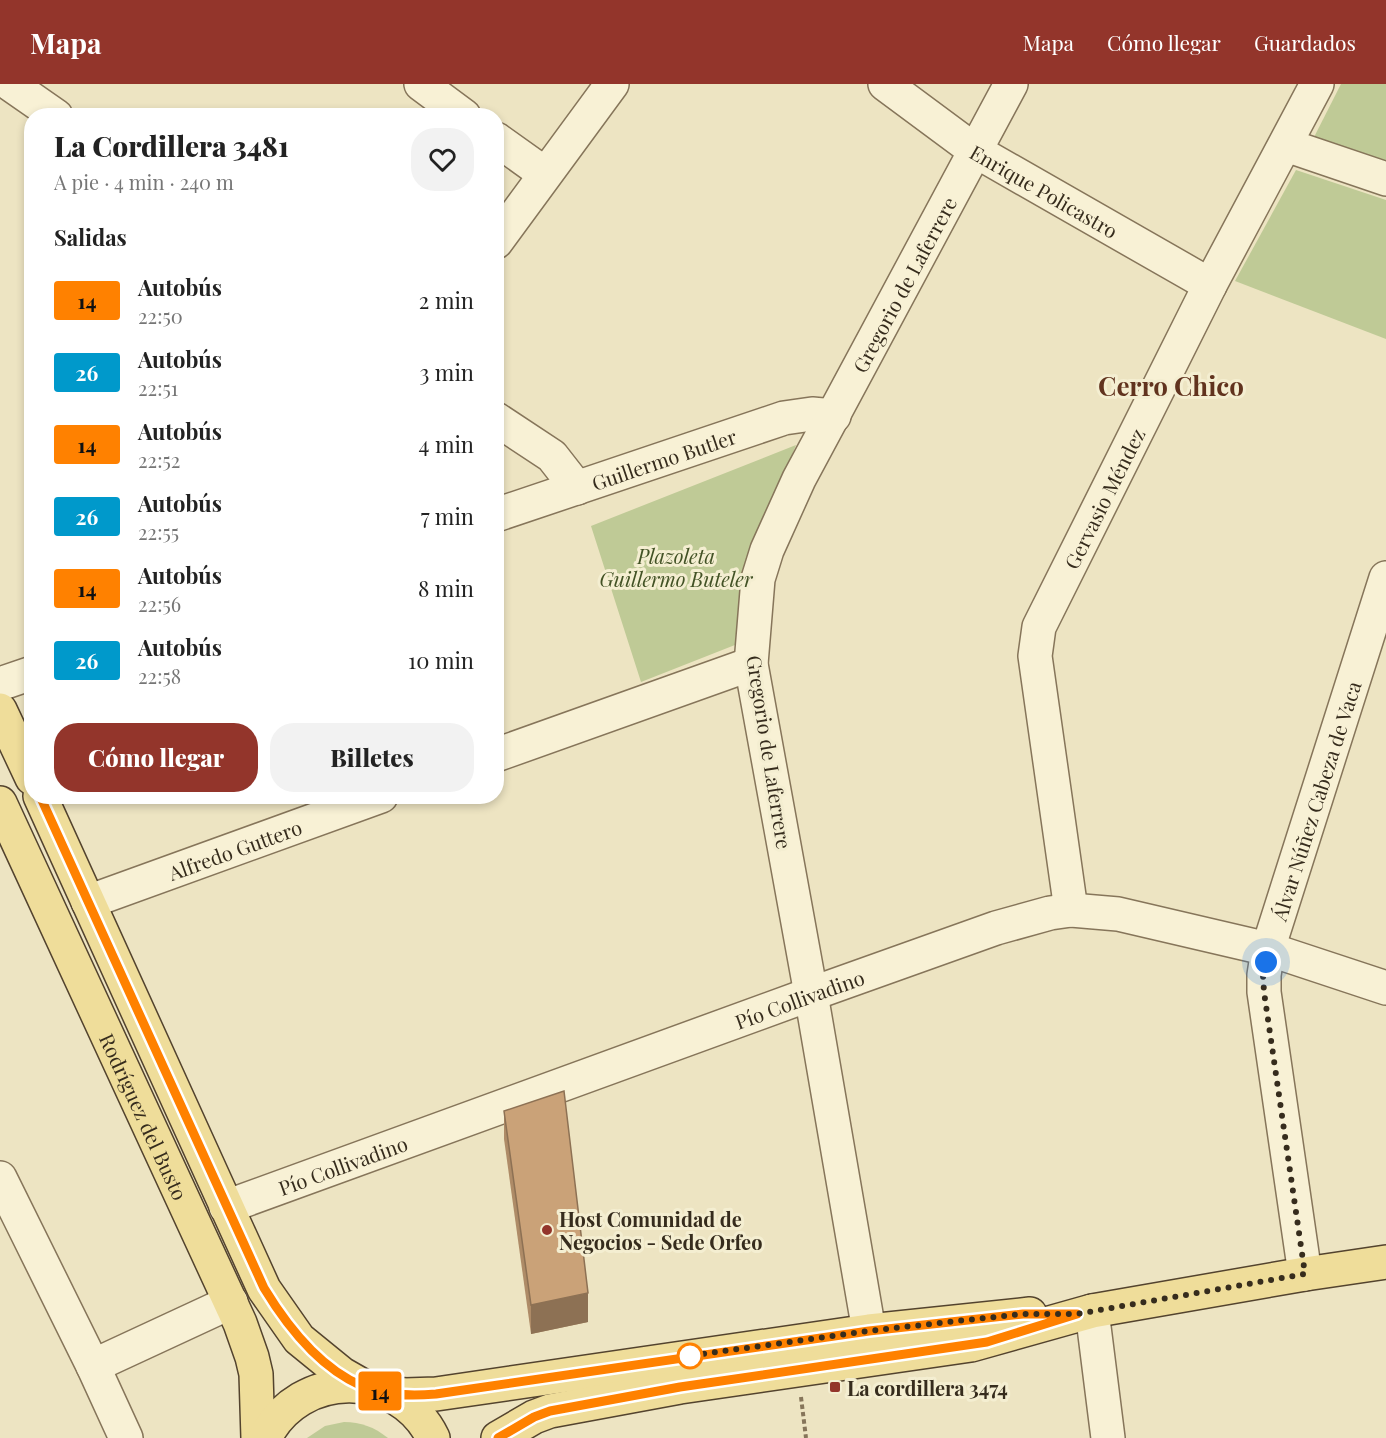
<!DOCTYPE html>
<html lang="es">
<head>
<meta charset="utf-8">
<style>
	body { margin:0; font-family:"Playfair Display",serif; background:#f2f2f2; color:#222; height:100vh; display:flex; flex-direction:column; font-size:22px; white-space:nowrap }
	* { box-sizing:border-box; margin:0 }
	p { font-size:20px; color:#767676 }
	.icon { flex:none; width:33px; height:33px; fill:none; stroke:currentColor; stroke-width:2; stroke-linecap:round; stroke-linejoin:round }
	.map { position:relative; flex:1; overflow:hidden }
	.drawer { position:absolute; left:24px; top:24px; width:480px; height:696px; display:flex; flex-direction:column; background:#fff; border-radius:24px; box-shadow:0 3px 9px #0003 }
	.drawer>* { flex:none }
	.badge { padding:0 12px; border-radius:4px; font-size:21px; line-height:39px }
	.you { position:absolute; width:30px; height:30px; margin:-15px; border:4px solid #fff; border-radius:50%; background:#1a73e8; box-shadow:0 0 0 9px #1a73e833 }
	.map>.badge { position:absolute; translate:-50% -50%; box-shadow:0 0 0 3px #fff }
	h2 { padding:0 30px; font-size:22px; line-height:54px }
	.round { display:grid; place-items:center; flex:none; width:63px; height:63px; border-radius:24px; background:#f2f2f2 }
	.summary { display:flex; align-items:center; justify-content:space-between; height:102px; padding:0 30px }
	h1 { font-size:28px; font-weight:800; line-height:45px }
	.primary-button { display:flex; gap:12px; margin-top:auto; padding:12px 30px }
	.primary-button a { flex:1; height:69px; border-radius:24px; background:#93352b; color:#fff; font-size:24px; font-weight:800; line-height:69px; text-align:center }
	.primary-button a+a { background:#f2f2f2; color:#222 }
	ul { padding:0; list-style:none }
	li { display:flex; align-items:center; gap:18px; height:72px; padding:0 30px }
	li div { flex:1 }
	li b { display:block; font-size:22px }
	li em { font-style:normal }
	li .badge { min-width:66px; font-weight:700; text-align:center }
	header { display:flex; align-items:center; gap:36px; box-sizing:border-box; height:84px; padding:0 30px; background:#93352b; color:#fff }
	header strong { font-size:28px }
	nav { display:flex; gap:33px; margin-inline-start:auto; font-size:21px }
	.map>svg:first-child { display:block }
</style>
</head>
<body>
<header>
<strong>Mapa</strong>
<nav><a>Mapa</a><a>Cómo llegar</a><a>Guardados</a></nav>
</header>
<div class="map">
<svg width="1386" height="1354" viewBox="0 0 1386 1354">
	<rect width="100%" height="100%" fill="#ede4c2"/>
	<g fill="#bfca96">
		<polygon points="1341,0 1386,0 1386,88 1309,63"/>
		<polygon points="1296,86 1386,116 1386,255 1235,197"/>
		<polygon points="796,361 743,495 740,559 641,598 591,442"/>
		<path d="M344 1338C361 1338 374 1343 388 1354H307L325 1342Z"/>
	</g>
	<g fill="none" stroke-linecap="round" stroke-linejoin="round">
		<defs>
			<g id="minor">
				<polyline points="10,0 56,32"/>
				<polyline points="421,0 464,32"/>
				<path id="s1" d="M885 0 974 66 1210 201"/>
				<polyline points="496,55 545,90"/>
				<polyline points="1286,61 1386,95"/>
				<polyline points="496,158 612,0"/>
				<polyline points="496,335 552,372 577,404"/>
				<path id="s2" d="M496 431 784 334 812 330 834 332"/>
				<polyline points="0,600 32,589"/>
				<polyline points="496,671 751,580"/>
				<path id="s3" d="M88 818 381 712"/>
				<path id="s4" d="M1071 826 1035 572 1039 543 1210 201 1317 0"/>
				<polyline points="0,1094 93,1282 126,1354"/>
				<path id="s5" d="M226 1123 811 910 996 844 1050 829 1071 826 1118 830 1268 865 1386 904"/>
				<path id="s6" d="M1305 1190 1264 908V891L1268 865 1386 494"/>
				<polyline points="1092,1227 1108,1354"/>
				<path id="s7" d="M869 1247 811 910 751 580 758 495 767 466 799 395 1011 0"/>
				<polyline points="93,1282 231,1218"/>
			</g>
			<g id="major">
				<polyline points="0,626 32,694"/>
				<polyline points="40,712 264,1205 299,1255 342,1290 363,1302"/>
				<path id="s8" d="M0 719 240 1239 252 1273 256 1290 258 1354"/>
				<polyline points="386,1309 405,1311 436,1310 869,1247 1030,1230"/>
				<path d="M265 1354C299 1285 399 1284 433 1354"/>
				<polyline points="498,1354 534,1333 550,1327 680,1303 971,1261 1092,1227 1305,1190 1386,1178"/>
			</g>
		</defs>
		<use href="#minor" stroke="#86755a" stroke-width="36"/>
		<use href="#major" stroke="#53432e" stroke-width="36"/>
		<polyline stroke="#86755a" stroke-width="4" stroke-dasharray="4.5 3" stroke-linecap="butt" points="801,1313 806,1354"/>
		<use href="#minor" stroke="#f8f1d5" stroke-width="33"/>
		<use href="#major" stroke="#efdd9a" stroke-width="33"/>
	</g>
	<polygon fill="#ae8b67" points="504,1027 588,1238 531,1250 504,1055"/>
	<polygon fill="#8d7154" points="588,1209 588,1238 531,1250 531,1221"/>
	<polygon fill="#caa278" stroke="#8d7154" stroke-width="1.5" points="564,1007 588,1209 531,1221 504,1027"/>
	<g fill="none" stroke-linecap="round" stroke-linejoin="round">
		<defs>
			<path id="line" d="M40 712 264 1204C287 1242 320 1284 362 1302 385 1312 411 1312 436 1310L869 1247 1023 1230H1077L987 1258 680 1303 550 1327 534 1333 498 1354"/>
		</defs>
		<use href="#line" stroke="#fff" stroke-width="14"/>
		<use href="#line" stroke="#ff8100" stroke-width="9"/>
		<polyline stroke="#362c1d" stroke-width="6" stroke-dasharray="0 10.8" points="690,1272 681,1273 869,1247 957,1237 1023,1230 1077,1230 1305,1190 1264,908 1263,891 1266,878"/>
	</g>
	<g fill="#93352b" stroke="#f4eed1" stroke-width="2">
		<circle cx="547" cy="1146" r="6"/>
		<rect x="829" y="1297" width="12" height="12" rx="3"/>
	</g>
	<circle fill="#fff" stroke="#ff8100" stroke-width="3" cx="690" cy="1272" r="12"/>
	<g text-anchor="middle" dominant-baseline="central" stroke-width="6" stroke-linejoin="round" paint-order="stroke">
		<g font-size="20" fill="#362c1d" stroke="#f4eed1">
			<text stroke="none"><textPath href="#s1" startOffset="192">Enrique Policastro</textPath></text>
			<text stroke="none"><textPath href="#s7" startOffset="1092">Gregorio de Laferrere</textPath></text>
			<text stroke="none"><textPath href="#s2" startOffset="177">Guillermo Butler</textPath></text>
			<text stroke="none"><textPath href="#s4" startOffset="430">Gervasio Méndez</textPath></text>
			<text transform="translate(770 668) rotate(81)">Gregorio de Laferrere</text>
			<text stroke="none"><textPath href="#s6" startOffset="484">Álvar Núñez Cabeza de Vaca</textPath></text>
			<text stroke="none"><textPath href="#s3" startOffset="156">Alfredo Guttero</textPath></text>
			<text stroke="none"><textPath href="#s5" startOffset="610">Pío Collivadino</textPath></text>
			<text stroke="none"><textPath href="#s8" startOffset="345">Rodríguez del Busto</textPath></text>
			<text stroke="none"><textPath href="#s5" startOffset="124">Pío Collivadino</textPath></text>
		</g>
		<g font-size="20" font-style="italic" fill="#425225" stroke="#f4eed1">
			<text x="676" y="471">Plazoleta<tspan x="676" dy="23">Guillermo Buteler</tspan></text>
		</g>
		<g font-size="20" font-weight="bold" fill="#362c1d" stroke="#f4eed1" text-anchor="start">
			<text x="559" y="1134">Host Comunidad de<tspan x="559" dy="23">Negocios - Sede Orfeo</tspan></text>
			<text x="847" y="1303">La cordillera 3474</text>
		</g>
		<g font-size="26" font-weight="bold" fill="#61331e" stroke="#f4eed1">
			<text x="1171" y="301">Cerro Chico</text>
		</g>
	</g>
</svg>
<div class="you" style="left:1266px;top:878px"></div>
<b class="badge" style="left:380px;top:1307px;background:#ff8100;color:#111">14</b>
<section class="drawer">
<div class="summary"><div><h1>La Cordillera 3481</h1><p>A pie · 4 min · 240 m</p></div><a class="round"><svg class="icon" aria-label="heart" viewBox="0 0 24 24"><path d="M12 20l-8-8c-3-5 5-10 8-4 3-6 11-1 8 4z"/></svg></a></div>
<h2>Salidas</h2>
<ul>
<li><span class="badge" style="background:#ff8100;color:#111">14</span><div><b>Autobús</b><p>22:50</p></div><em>2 min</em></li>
<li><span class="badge" style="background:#0099cb;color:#fff">26</span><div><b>Autobús</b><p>22:51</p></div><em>3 min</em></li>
<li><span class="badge" style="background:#ff8100;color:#111">14</span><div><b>Autobús</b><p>22:52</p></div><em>4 min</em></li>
<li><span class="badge" style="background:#0099cb;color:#fff">26</span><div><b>Autobús</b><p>22:55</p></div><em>7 min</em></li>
<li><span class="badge" style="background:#ff8100;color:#111">14</span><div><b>Autobús</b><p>22:56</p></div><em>8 min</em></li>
<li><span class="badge" style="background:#0099cb;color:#fff">26</span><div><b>Autobús</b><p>22:58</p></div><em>10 min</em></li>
</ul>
<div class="primary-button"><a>Cómo llegar</a><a>Billetes</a></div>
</section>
</div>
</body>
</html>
